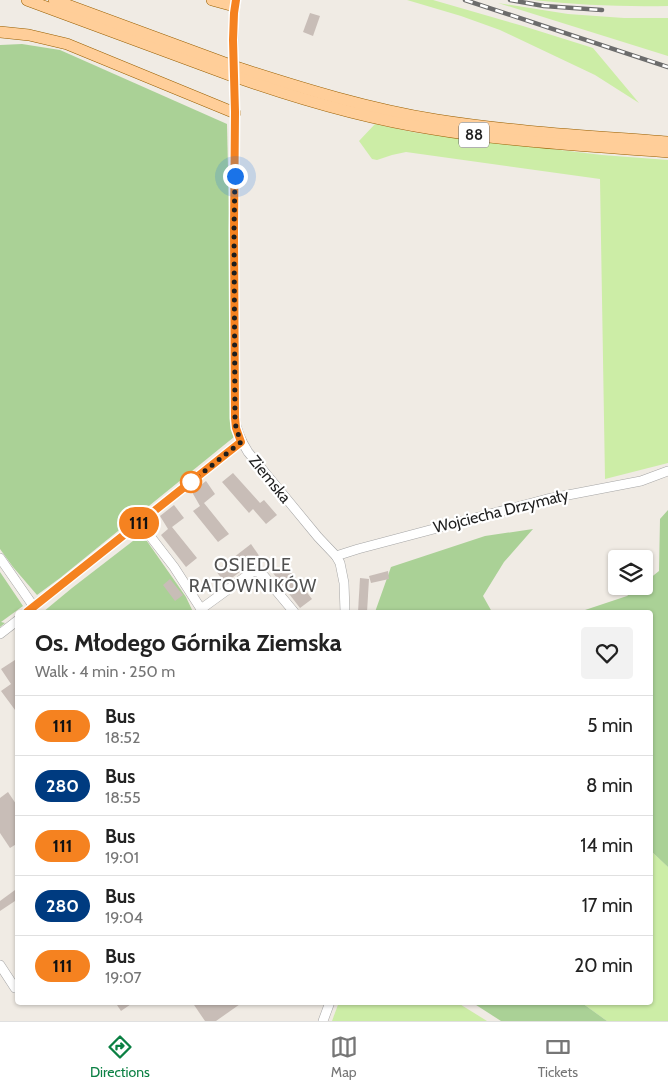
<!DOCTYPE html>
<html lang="en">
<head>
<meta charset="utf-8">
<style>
	body { margin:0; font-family:Cabin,sans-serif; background:#f2f2f2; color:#222; height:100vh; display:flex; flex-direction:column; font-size:19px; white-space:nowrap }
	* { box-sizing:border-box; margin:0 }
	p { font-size:16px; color:#767676 }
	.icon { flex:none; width:28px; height:28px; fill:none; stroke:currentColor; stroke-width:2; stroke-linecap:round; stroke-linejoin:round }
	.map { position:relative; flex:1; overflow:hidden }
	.drawer { position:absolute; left:15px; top:610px; width:638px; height:395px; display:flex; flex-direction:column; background:#fff; border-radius:5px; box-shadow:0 1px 4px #0004 }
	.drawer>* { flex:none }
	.badge { padding:0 10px; border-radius:16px; font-size:18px; line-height:32px }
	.controls { position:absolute; left:608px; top:550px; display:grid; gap:10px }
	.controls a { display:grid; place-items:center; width:45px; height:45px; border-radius:5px; background:#fff; box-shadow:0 1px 4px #0004; font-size:25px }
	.you { position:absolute; width:25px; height:25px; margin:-12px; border:4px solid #fff; border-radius:50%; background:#1a73e8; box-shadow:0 0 0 8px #1a73e833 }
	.map>.badge { position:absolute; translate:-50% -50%; box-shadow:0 0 0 2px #fff }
	.round { display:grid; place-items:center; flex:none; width:52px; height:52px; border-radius:5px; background:#f2f2f2 }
	.head { display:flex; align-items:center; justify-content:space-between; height:85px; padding:0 20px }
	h1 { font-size:24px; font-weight:800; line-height:38px }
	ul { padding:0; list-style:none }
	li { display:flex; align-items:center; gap:15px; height:60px; padding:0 20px; border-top:1px solid #e0e0e0 }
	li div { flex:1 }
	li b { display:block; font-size:19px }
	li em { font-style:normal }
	li .badge { min-width:55px; font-weight:700; text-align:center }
	.dock { display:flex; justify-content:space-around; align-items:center; height:70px; border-top:1px solid #e0e0e0; background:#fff; font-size:14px; color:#767676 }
	.dock a { display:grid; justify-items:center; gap:2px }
	.dock .current { color:#0b8043 }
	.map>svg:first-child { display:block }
</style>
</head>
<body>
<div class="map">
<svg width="668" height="1021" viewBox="0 0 668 1021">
	<rect width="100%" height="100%" fill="#f0ebe4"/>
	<g fill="#cceda6">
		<polygon points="407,0 433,0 523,26 593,48 639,103 595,75 500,30 461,16"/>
		<path d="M533 0H668V6C622 7 578 5 533 0Z"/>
		<polygon points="498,3 568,14 624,18 668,18 668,56"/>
		<polygon points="375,124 417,133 602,155 668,160 668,463 605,479 600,179 406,152 392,155 377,160 372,159 359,141"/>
		<polygon points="650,850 668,867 668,1021 607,1021 582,1003 650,1002"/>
		<polygon points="339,1002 458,1003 487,1021 332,1021"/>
	</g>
	<g fill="#aad196">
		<polygon points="22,44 60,50 227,124 234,437 60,578 37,595 13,567 0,549 0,45"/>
		<polygon points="668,510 668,867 650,850 650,612 579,612 627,596 640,586 644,586 644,583 659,571 660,519"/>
		<polygon points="533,529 504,562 483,596 492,612 375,612 391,567 485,536"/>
		<polygon points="142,534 186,597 193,612 43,612 72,588"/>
		<polygon points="0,572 23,606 1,622 5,623 0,627"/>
		<polygon points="473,1003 582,1003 607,1021 501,1021"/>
	</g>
	<g fill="#c8bdb7">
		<polygon points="310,13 320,16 313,36 303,32"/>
		<polygon points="233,473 260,503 264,500 277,515 266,524 253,509 249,513 222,482"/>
		<polygon points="206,481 215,494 204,503 229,534 218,542 193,511 200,506 192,492"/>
		<polygon points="174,505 184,518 172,527 197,558 186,567 161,535 168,529 160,516"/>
		<polygon points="251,544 260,557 225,583 216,571"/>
		<polygon points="285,564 312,599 300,608 273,573"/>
		<polygon points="388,571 389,579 371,583 369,576"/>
		<polygon points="360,578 369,579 367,612 358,612"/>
		<polygon points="170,579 183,595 175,601 163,585"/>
		<polygon points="18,658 18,714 1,691 11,684 1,669"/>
		<polygon points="8,792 18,807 18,843 10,848 0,833 0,798"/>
		<polygon points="15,890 18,894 18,899 0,911 0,901"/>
		<polygon points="115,1002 134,1002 121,1011"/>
		<polygon points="192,1002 243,1002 216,1021 205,1021"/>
	</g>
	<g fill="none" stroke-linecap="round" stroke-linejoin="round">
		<defs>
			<g id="minor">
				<path d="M236 0 234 13 233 59 235 113 234 230 235 418C236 431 241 441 248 452L318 537 336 556 340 563 344 583 345 612"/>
				<polyline points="140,523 174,567 201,609 252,572 258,572 264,576 294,612"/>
				<polyline points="336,556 358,549 547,499 641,481 668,471"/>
				<polyline points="0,558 34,607"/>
				<polyline points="27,612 241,442"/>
				<polyline points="0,634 18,620"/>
				<polyline points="0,965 15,988"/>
				<polyline points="323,1021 330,1002"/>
			</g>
			<g id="major">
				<polyline points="27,0 230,75"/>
				<polyline points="54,0 230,65"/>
				<polyline points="212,0 234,6"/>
				<polyline points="0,32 29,35 67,44 235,113"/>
				<path d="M239 68C304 89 369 109 437 120 513 132 591 136 668 142"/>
				<path d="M239 78C302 100 367 119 433 129 511 142 590 146 668 152"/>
			</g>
		</defs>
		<use href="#minor" stroke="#a5a5a5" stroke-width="10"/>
		<use href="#major" stroke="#985f00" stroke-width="12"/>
		<use href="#minor" stroke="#fff" stroke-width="9"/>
		<use href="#major" stroke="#ffce99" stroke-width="11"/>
		<defs>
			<g id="rail">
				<polyline points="465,0 668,67"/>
				<polyline points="510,0 544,6 602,10"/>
			</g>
		</defs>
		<use href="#rail" stroke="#6c6c6c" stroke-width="4.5"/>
		<use href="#rail" stroke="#fff" stroke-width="2.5" stroke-dasharray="8" stroke-linecap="butt"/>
		<defs>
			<g id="major-bridge">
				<polyline points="230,65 239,68"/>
				<polyline points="230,75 239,78"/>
			</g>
		</defs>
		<use href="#major-bridge" stroke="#985f00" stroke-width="12" stroke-linecap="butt"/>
		<use href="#major-bridge" stroke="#ffce99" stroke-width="11"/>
	</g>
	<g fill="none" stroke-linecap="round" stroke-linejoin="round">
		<defs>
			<polyline id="line" points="27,612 241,442 236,428 235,418 234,230 235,112 233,40 234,13 236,0"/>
		</defs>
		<use href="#line" stroke="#fff" stroke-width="11"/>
		<use href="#line" stroke="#f58220" stroke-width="8"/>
		<polyline stroke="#1e1e1e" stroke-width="5" stroke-dasharray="0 9" points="191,482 241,442 236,428 235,418 234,230 235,176"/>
	</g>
	<circle fill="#fff" stroke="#f58220" stroke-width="2.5" cx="191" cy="482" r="10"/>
	<g text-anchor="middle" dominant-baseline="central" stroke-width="4.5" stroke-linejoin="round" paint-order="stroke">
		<rect fill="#fff" stroke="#626262" stroke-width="1" x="459" y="122.5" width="30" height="25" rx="4"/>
		<g font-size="15" font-weight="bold" fill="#1e1e1e">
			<text x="474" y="135">88</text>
		</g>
		<g font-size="16" fill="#1e1e1e" stroke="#fff">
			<text transform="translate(270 479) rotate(51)">Ziemska</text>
			<text transform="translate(501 511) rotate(-14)">Wojciecha Drzymały</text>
		</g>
		<g font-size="18" letter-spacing="1" fill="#515151" stroke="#fff">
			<text x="253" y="565">OSIEDLE<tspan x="253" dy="21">RATOWNIKÓW</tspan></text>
		</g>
	</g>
</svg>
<div class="controls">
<a><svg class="icon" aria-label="layers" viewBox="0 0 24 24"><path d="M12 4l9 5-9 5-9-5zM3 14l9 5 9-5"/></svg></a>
</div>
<div class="you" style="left:235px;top:176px"></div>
<b class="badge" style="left:139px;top:523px;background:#f58220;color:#111">111</b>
<section class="drawer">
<div class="head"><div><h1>Os. Młodego Górnika Ziemska</h1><p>Walk · 4 min · 250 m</p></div><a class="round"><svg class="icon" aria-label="heart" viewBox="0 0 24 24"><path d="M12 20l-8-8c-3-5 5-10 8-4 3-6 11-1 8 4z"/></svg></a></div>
<ul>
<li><span class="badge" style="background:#f58220;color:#111">111</span><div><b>Bus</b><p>18:52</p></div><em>5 min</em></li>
<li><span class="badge" style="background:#003b80;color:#fff">280</span><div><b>Bus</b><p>18:55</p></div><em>8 min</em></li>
<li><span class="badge" style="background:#f58220;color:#111">111</span><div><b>Bus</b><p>19:01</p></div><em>14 min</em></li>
<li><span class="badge" style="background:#003b80;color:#fff">280</span><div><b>Bus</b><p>19:04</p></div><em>17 min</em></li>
<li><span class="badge" style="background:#f58220;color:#111">111</span><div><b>Bus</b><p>19:07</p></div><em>20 min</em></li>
</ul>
</section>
</div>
<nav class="dock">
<a class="current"><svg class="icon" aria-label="directions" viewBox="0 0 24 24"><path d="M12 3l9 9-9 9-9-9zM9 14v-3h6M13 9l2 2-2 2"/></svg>Directions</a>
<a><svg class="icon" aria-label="map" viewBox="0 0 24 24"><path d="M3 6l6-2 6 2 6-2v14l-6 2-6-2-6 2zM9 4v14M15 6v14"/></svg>Map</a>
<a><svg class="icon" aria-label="tickets" viewBox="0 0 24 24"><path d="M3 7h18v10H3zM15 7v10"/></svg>Tickets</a>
</nav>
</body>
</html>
